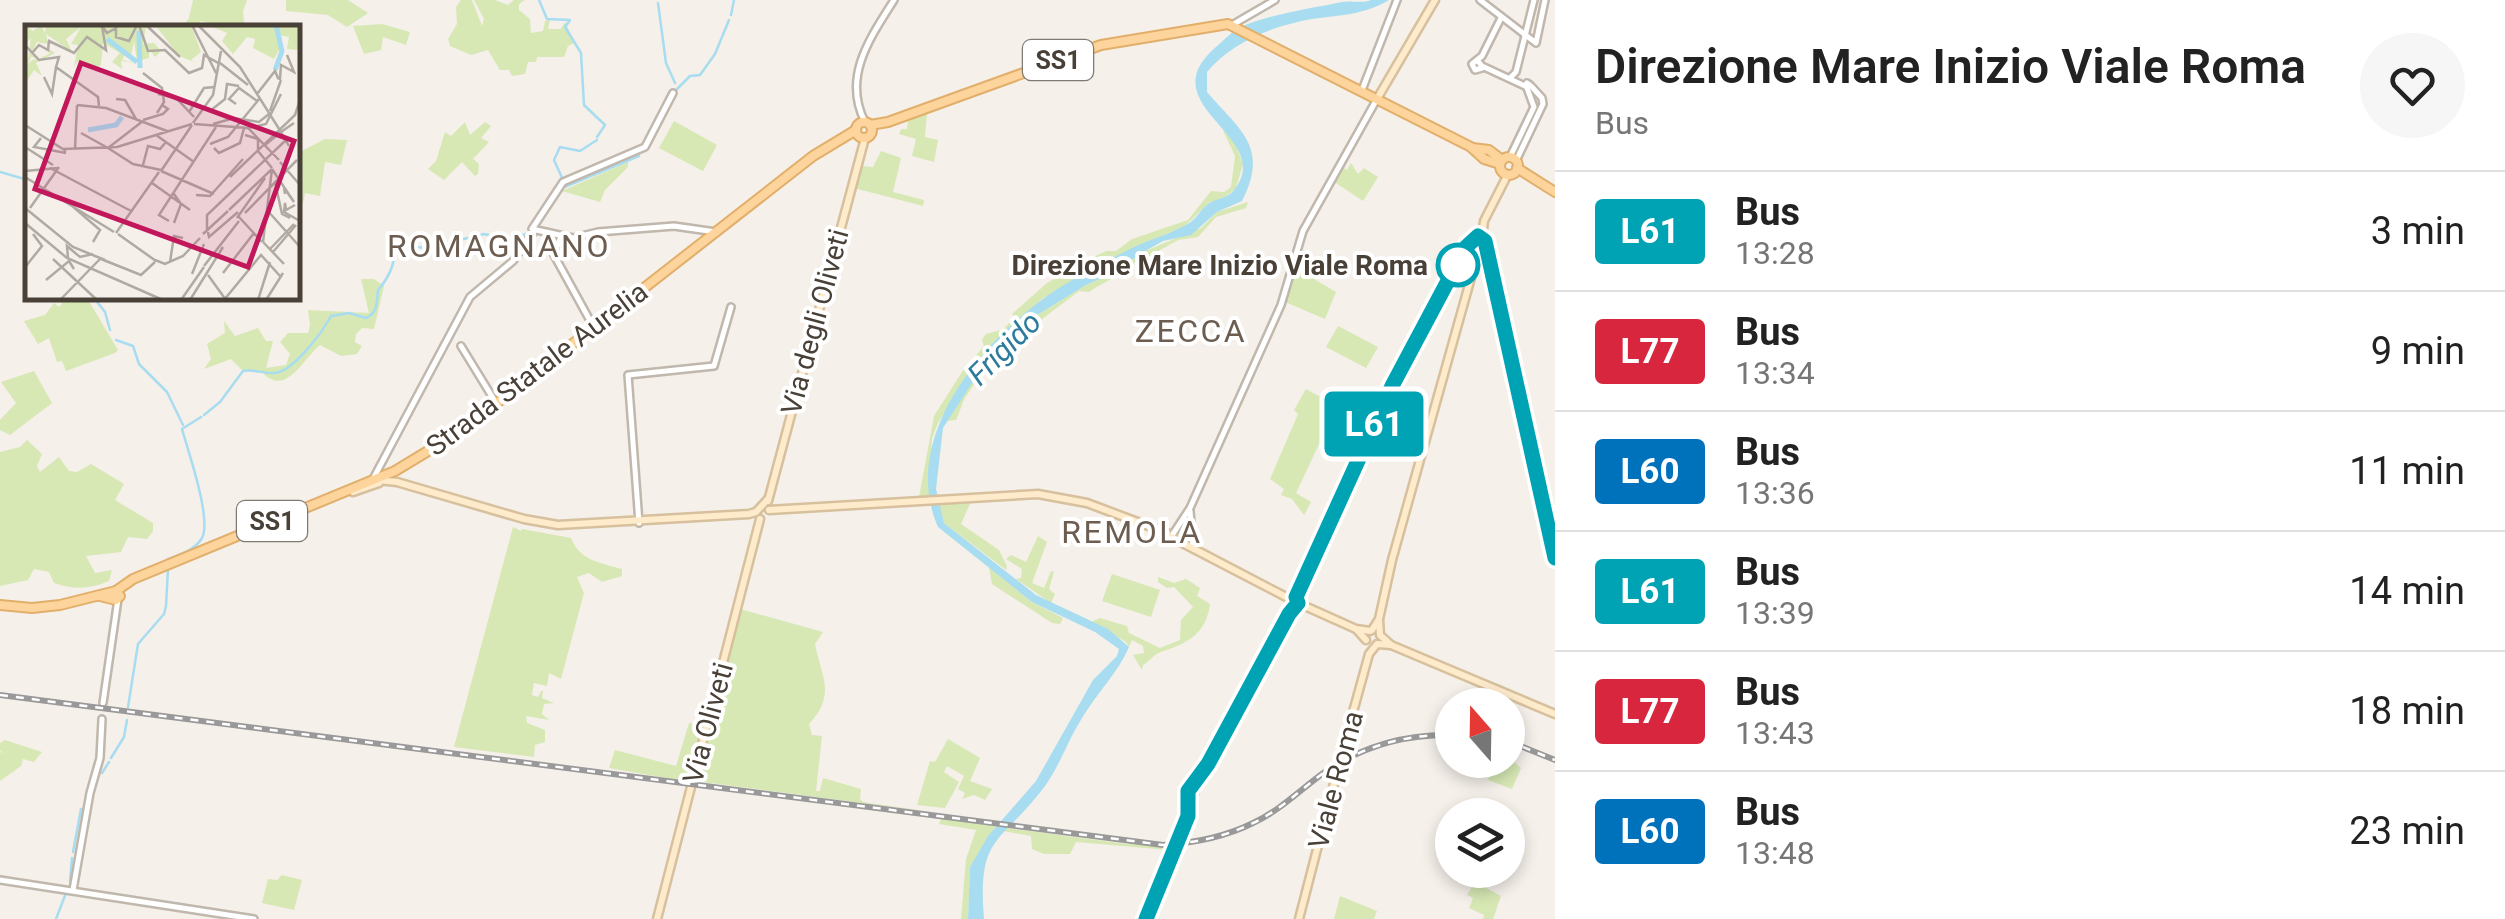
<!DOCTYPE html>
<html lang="en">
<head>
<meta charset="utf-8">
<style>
	body { margin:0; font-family:Roboto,sans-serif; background:#f6f6f6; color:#222; height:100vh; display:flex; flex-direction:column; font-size:38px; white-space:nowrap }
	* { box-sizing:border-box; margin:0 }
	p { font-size:32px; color:#767676 }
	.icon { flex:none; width:55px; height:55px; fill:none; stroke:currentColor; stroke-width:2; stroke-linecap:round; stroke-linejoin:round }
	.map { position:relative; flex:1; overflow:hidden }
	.drawer { display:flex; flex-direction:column; background:#fff; width:950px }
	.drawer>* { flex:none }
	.badge { padding:0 20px; border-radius:8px; font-size:35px; line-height:65px }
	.needle { width:65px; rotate:340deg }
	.controls { position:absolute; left:1435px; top:688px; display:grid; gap:20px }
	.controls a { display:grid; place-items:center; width:90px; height:90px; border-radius:50%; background:#fff; box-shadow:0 5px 15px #0003; font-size:50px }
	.map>.badge { position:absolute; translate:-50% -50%; box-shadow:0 0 0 5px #fff }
	.round { display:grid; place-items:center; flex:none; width:105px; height:105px; border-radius:52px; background:#f6f6f6 }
	.headline { display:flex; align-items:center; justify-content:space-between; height:170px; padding:0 40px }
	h1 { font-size:48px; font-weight:600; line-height:75px }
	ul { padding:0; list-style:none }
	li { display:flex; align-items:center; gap:30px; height:120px; padding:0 40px; border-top:2px solid #e0e0e0 }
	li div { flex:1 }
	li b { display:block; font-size:38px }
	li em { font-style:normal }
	li .badge { min-width:110px; font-weight:700; text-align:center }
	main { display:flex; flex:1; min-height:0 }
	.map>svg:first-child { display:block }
</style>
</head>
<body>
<main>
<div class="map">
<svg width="1555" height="919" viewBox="0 0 1555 919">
	<rect width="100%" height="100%" fill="#f5f0ea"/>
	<g fill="#d7e8b4">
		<polygon points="193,0 247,0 243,11 244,23 211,28 209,23 201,21 192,27 182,27 189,18"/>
		<polygon points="286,0 348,0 368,13 347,27 328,15 286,11"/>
		<polygon points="461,0 472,0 482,26 484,19 474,0 495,0 508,5 514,0 525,0 519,4 519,10 530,19 531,33 543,31 545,21 550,20 548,29 561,29 565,22 575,43 568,46 564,57 537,57 536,62 528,62 525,74 512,76 509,70 500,70 488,50 471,55 450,46 448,39 457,24 456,7"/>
		<polygon points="382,24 410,32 406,45 383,37 381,50 364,54 353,26"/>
		<polygon points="927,114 925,137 938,140 934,162 912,156 916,139 899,134 901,129 907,129 908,121"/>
		<polygon points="674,121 717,145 703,171 659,148"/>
		<polygon points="465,122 470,135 485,122 491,126 481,138 489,142 473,159 479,164 478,174 475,176 462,162 444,180 428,169 436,161 445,132 451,136"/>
		<polygon points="1222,128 1235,143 1243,164 1236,188 1224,198 1209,203 1185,226 1124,252 1042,299 980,358 938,423 932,438 929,496 919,497 934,416 962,372 984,346 982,340 986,334 1004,329 1014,317 1012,314 1047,283 1081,263 1106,251 1116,251 1132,239 1188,220 1211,191 1224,192 1231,187 1235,156"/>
		<polygon points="325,139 347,140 341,165 325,162 320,196 305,193 303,204 298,202 298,153"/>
		<polygon points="881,151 901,158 893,192 924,200 923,206 854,188 860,166 873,167"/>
		<polygon points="628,162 628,167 605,190 600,202 562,191"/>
		<polygon points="1351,163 1358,174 1364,168 1378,177 1363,201 1333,181 1341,166 1347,170"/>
		<path d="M1248 202 1246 208 1216 217 1198 237 1178 240 1146 258H1139C1126 274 1106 280 1089 292L1079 291C1039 322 994 352 965 398 961 405 960 412 956 420L946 421 985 363 1034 317 1086 285 1111 274 1145 251 1201 228 1217 212Z"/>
		<polygon points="1295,268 1336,292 1325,319 1285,302"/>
		<path d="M361 279H374L384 286 374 329 362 328 356 334 355 342 362 346 357 354 341 356 320 345C302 360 285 399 261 371L242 370 231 359 204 369 211 359 207 344 225 333 224 321 235 336 258 328 266 341H273L266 368 286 365 290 354 280 342 288 333H308L310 325 308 310 369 313Z"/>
		<polygon points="60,298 87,298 118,350 115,353 66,371 62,361 57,362 49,338 38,344 24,321 45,315 54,303 59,307 62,304 58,299"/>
		<polygon points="1338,326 1378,347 1366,368 1326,347"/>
		<polygon points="34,371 52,403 10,435 0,430 0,420 16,403 1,382"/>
		<polygon points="1306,389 1337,406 1296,493 1311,502 1304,515 1292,499 1281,495 1284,489 1270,479 1298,414 1294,410"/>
		<path d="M27 440 42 454 37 466 40 472 59 457 69 471 77 472 91 464 124 484 115 500 153 523V531L147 539 128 537 121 552 86 556 95 573 112 570 109 581C90 589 73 590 54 583L49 572 34 569 28 580 0 586V452L20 447Z"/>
		<polygon points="969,500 970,504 961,524 999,550 1007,566 1006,570 944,523 938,502"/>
		<path d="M513 527 521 531 522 529 571 538C580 561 601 563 622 569V576L602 582 589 573 577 577 584 593 561 679 549 673 547 686 534 683 532 695 538 697 541 691H543L542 698 554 703 544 704 542 714 549 720 526 716 527 723 545 730V742L535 745 534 757 454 747Z"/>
		<polygon points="1038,536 1047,542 1032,583 1044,588 1051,571 1054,572 1049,589 1055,594 1051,603 1016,579 1021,578 1022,569 1006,559 1011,555 1026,562"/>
		<polygon points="989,567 1032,602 1063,618 1060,624 1052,623 992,584"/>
		<polygon points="1112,574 1160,590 1151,617 1102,601"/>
		<path d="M1158 577 1174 583 1186 579 1200 588 1197 596 1210 604C1206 634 1188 643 1161 652 1154 654 1150 661 1143 665L1142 670 1133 655 1144 653 1143 646 1132 640 1129 647 1126 642 1091 622 1100 618 1127 626 1129 633 1160 648 1180 640 1181 620 1193 607 1174 587 1167 588 1158 582Z"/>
		<path d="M740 609 823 632 815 644C821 676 837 694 809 724L812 735 822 736 816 791H820L823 778 861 789 860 799 863 802 945 814 695 781Z"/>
		<polygon points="712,685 715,686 689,782 609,768 615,750 676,766 689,723 701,725"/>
		<polygon points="948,739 980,758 970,781 992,789 985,800 974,795 962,799 965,793 958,789 964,776 947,766 944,772 959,782 945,808 917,805 930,761 935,762"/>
		<polygon points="5,740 42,752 34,762 23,759 21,766 0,781 0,752 4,753 0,751 0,743"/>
		<polygon points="1508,757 1521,768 1512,789 1488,780 1496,760"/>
		<polygon points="941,818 996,826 970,867 968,919 961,919 966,859 976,830 939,824"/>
		<polygon points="1006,828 1128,844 1167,845 1166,850 1156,849 1076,842 1070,854 1044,854 1032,849 1031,836 1003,831"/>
		<polygon points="282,875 302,880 294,910 262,903 268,879 277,880"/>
		<polygon points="1475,882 1501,896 1493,919 1483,919 1484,915 1469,908 1473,898 1467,895"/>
		<polygon points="1340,896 1377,911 1374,919 1334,919"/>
	</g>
	<path fill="#a8dcf0" d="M1371 0H1389C1364 15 1340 15 1312 19 1273 26 1233 41 1207 72V92C1239 130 1270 146 1242 201L1217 212 1191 235 1163 241 1145 251 1111 274 1086 285 1034 317 985 363 943 428 936 489 944 523 1036 595 1108 629 1129 647C1118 673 1096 694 1082 718 1068 740 1060 765 1045 786 1001 845 977 833 984 919H968L970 867 988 836 1036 781 1093 680 1117 656 1119 649 1095 632 1032 602 938 527C901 443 974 350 1039 302 1064 283 1095 267 1124 252 1144 241 1166 236 1186 225 1196 220 1200 210 1208 204 1217 198 1227 199 1234 190 1277 136 1147 106 1216 47 1223 41 1230 33 1239 28 1264 15 1314 8 1342 2 1352 0 1361 4 1371 0Z"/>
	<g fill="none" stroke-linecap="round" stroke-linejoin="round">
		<g stroke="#a8dcf0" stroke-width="2.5">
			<polyline points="539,0 547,19 570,20 565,27 581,53 584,105 605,125 597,137"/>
			<polyline points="658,3 666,63 675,83"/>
			<polyline points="731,15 734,0"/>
			<polyline points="675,91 690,76 700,75 715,54 729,20"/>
			<polyline points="0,172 28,180"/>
			<polyline points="563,180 554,160 560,147 580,151 597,140"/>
			<polyline points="562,188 639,156"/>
			<polyline points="94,298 105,312 110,330"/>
			<polyline points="116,340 133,346 139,364 167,392 183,425"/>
			<path d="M204 415 220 402 243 371C255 369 265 374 275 373 294 371 323 331 331 316L349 313 366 318C378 313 377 301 378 290 386 281 397 264 393 250L396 245 427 248 484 234 512 240 530 232"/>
			<path d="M168 559C181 554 195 550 202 538 212 519 188 451 182 429L201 417"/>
			<polyline points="128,707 138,644 164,614 166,606 168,569"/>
			<polyline points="111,758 124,737 127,720"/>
			<polyline points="102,773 109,762"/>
			<polyline points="73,852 81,809"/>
			<polyline points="70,881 72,858"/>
			<polyline points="56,919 66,893"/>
		</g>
		<defs>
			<g id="tertiary">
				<polyline points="1480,0 1536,43 1545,0"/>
				<polyline points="1232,25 1275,0"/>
				<polyline points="1477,60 1482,66 1525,86 1527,83 1530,85 1527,88 1534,107 1510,157"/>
				<polyline points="1482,68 1475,70 1472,64 1482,56 1501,18"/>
				<polyline points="1510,78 1516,72 1534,0"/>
				<polyline points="1362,90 1397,0"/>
				<polyline points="673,93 645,147 563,182 532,229 573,238 598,232 674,226 716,232"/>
				<path d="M865 122C842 77 870 38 894 0"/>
				<polyline points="1516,161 1543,104 1542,98 1532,87"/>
				<polyline points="561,236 554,255 593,326"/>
				<polyline points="461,346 496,403"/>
				<polyline points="1384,404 1408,418 1429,423"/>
				<polyline points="373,479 470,297 513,261 535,230"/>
				<polyline points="1190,511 1193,549"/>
				<polyline points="639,523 628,375 714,366 731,307"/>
				<polyline points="1171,537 1190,508 1281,305 1303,231 1377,99"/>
				<polyline points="103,703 118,599"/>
				<polyline points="0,880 254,919"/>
				<polyline points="73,890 90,793 100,758 102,719"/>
			</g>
			<g id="secondary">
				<polyline points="1377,99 1435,0"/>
				<polyline points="1508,174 1484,221 1482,237 1555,558"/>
				<polyline points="378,480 397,482 524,519 558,525 749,514 756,512 768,499"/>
				<polyline points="353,492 379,483"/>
				<polyline points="768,501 865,138"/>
				<polyline points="769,510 1038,494 1087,503 1167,533"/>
				<polyline points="1171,537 1290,599"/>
				<polyline points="1296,597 1385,402 1466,247 1474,237 1482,237"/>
				<polyline points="1298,603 1356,629 1370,631"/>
				<polyline points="1379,620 1380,635 1391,645 1555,714"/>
				<polyline points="1357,630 1366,640"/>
				<polyline points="1372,630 1379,619 1392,560 1479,249"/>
				<polyline points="1345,741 1369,654 1377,644 1391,645"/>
				<polyline points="1187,816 1189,790 1208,764 1294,605"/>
				<polyline points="1178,839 1199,780"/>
				<polyline points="657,919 760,519"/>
				<polyline points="1146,919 1175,846"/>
				<polyline points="1299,919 1337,772"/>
			</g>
			<g id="primary">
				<circle cx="864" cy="130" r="8"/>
				<polyline points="870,125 888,122 1101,45 1228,24 1471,147 1484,159 1500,164"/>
				<polyline points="1472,148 1489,150 1502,160"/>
				<circle cx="1509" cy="166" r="9"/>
				<polyline points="1517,168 1555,192"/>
				<polyline points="116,591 133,579 395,471 461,431 813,156 856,130"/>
				<polyline points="100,596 116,600 120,596 116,591"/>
				<polyline points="0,605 32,608 60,605 116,591"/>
			</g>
		</defs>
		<use href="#tertiary" stroke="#c0b7ad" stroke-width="10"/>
		<use href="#secondary" stroke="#d7c09d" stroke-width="11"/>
		<use href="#primary" stroke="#e2af6b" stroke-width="12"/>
		<use href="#tertiary" stroke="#fff" stroke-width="5"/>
		<use href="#secondary" stroke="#feebcc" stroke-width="6"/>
		<use href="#primary" stroke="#fcd49c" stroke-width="8"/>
		<defs>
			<g id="rail">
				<path d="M0 695 1163 845C1194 843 1225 837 1253 823 1279 811 1299 791 1322 774 1360 747 1405 734 1452 735"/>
				<polyline points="1508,741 1555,760"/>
			</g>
		</defs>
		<use href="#rail" stroke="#999" stroke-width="6"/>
		<use href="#rail" stroke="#fff" stroke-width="2.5" stroke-dasharray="8" stroke-linecap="butt"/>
		<defs>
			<polyline id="secondary-bridge" points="1337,772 1345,741"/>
		</defs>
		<use href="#secondary-bridge" stroke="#d7c09d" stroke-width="11" stroke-linecap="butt"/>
		<use href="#secondary-bridge" stroke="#feebcc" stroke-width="6"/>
	</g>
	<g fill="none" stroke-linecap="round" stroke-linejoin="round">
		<defs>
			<polyline id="line" points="1146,919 1188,816 1188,791 1208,764 1289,614 1298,603 1296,597 1392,386 1466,247 1478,236 1485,241 1555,558"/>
		</defs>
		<use href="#line" stroke="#fff" stroke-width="22"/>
		<use href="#line" stroke="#00a3b4" stroke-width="15"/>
	</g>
	<circle fill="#fff" stroke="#00a3b4" stroke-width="5" cx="1458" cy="265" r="20"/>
	<g text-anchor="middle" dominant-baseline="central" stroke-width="8" stroke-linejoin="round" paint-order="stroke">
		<g fill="#fff" stroke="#807974" stroke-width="2.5">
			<rect x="1023" y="40" width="70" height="40" rx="8"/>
			<rect x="237" y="501" width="70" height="40" rx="8"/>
		</g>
		<g font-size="25" font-weight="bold" fill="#494038">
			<text x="1058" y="60">SS1</text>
			<text x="272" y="521">SS1</text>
		</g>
		<g font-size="28" font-weight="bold" fill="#494038" stroke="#fff" text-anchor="end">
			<text x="1428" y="265">Direzione Mare Inizio Viale Roma</text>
		</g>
		<g font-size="28" fill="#494038" stroke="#fff">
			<text transform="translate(815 322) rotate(-75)">Via degli Oliveti</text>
			<text transform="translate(537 369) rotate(-37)">Strada Statale Aurelia</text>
			<text transform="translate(708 723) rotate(-75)">Via Oliveti</text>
			<text transform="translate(1336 780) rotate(-75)">Viale Roma</text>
		</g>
		<g font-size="30" font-style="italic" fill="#2d7b9c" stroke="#fff">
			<text transform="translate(1004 348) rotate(-45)">Frigido</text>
		</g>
		<g font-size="32" letter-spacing="2.5" fill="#6c5d50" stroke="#fff">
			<text x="499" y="246">ROMAGNANO</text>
			<text x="1191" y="331">ZECCA</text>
			<text x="1132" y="532">REMOLA</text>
		</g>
	</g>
	<g transform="translate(25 25)">
		<rect width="275" height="275" fill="#f5f0ea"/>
		<path d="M0 0 8 6 16 0 20 8 21 0 121 1 118 19 129 18 136 26 130 32 124 23V33L112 36 109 16 106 31 102 26 97 35 111 38 96 36 97 44 87 37 95 28 78 18 76 40 71 44 53 36 49 42 53 20 46 19 56 2 41 14 47 27 21 9 23 19 12 17 7 27 14 33 6 32 3 39 9 34 14 35 17 32 24 29V24L30 28 11 38 17 51 9 45 0 59 6 13 0 19ZM130 0H166L176 27 166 35 172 38 154 31ZM275 0V25L262 24 264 12 253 10 257 20 249 34 228 23 230 14 222 12 208 29 197 16 202 8 185 1Z" fill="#d7e8b4"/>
		<path fill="none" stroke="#a8dcf0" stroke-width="5" d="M114 6 115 43M82 14 112 37M250 45 257 26 251 0M63 105 91 100 97 92"/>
		<path fill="none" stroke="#b0aaa3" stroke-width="2.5" d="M114 0 123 26 140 25 164 48 177 43 179 30 195 39M121 0 155 32M167 0 191 48M173 0 215 42 256 107 240 120M0 20 14 35 34 32 31 42 73 72 74 81M7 28 14 20 23 25 24 16 49 28 62 12 81 25 77 1 82 8 91 3V12L104 16 112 0M195 38 223 60M118 48 137 63 139 77 132 88M19 52 27 69 31 42M133 69 151 73 169 92M232 69 250 46 253 53 255 54 256 40 269 47 262 30M91 74 100 75 111 94M211 79 204 74 214 63 232 76M52 80 81 83 142 106M180 82 185 86 200 74 202 59 214 61M245 86 256 55M164 87 179 63 190 62M118 95 138 89 143 84 137 80M168 98 188 70 196 26M169 99 223 103 254 135M188 99 209 93 234 97 244 89M0 100 41 126M223 103 241 99 256 69M56 108 83 123 118 96M131 110 169 137M220 110 233 114V126L247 143M16 113 9 122 41 128M185 119 203 112 235 73M264 121 256 107 269 98M0 122 28 140M83 123 108 139 136 145M189 123 194 128 215 118 219 103M38 124 92 122 167 99M50 124 52 80M255 137 275 160M118 140 123 121 135 124 141 117M25 143 106 186M247 144 269 177 259 163 260 169M0 146 33 143M136 146 189 169M136 146 167 100M0 152 89 207M205 152 270 90 275 75M250 157 257 189 265 193M127 158 165 185M149 169 156 179 149 198M171 170 185 171 218 134M39 174 75 205 68 217M270 180 261 185 260 178 259 187 275 196M0 183 48 222 80 235M5 183 34 142M204 185 247 144M242 185 275 222M220 188 272 135M214 192 237 217M212 193 240 153M144 196 134 190 191 102M0 198 42 233 138 275M182 204V190L261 115M183 207 184 212 213 187M91 208 134 147M93 209 131 236M178 209 203 186M238 217 247 144M238 217 259 239M245 224 269 199M248 227 271 200M43 233 42 221 55 232 68 229M28 234 72 275M76 234 116 250 130 237M130 235 140 239 158 231 175 213M145 237 149 211 158 213M1 241 17 221 8 209M179 241 214 196M198 248 229 208M167 249 179 219M183 250 201 275M21 255 44 236 49 244M35 275 75 234M156 275 179 242M165 275 198 222M199 275 236 230 255 251M233 275 245 237M241 275 258 248"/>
		<path fill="#c2185b" fill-opacity="0.15" stroke="#c2185b" stroke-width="5" d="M56 38 269 116 223 242 10 164Z"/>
		<rect width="275" height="275" fill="none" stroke="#494038" stroke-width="5"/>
	</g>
</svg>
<div class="controls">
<a><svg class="needle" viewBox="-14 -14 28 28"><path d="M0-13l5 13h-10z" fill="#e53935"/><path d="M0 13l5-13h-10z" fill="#767676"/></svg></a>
<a><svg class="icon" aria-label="layers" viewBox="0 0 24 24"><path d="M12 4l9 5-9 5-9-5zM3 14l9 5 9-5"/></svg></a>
</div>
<b class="badge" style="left:1374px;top:424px;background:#00a3b4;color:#fff">L61</b>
</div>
<section class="drawer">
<div class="headline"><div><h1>Direzione Mare Inizio Viale Roma</h1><p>Bus</p></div><a class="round"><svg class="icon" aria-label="heart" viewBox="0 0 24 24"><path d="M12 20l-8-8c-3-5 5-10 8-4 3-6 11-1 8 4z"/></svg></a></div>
<ul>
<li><span class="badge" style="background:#00a3b4;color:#fff">L61</span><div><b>Bus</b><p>13:28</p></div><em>3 min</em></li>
<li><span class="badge" style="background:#d7263d;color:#fff">L77</span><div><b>Bus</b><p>13:34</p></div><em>9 min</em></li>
<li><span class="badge" style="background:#0072bc;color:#fff">L60</span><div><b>Bus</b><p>13:36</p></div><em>11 min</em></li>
<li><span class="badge" style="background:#00a3b4;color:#fff">L61</span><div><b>Bus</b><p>13:39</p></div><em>14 min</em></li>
<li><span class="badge" style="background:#d7263d;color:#fff">L77</span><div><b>Bus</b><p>13:43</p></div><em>18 min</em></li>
<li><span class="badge" style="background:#0072bc;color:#fff">L60</span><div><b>Bus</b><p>13:48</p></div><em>23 min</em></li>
</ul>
</section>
</main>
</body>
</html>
